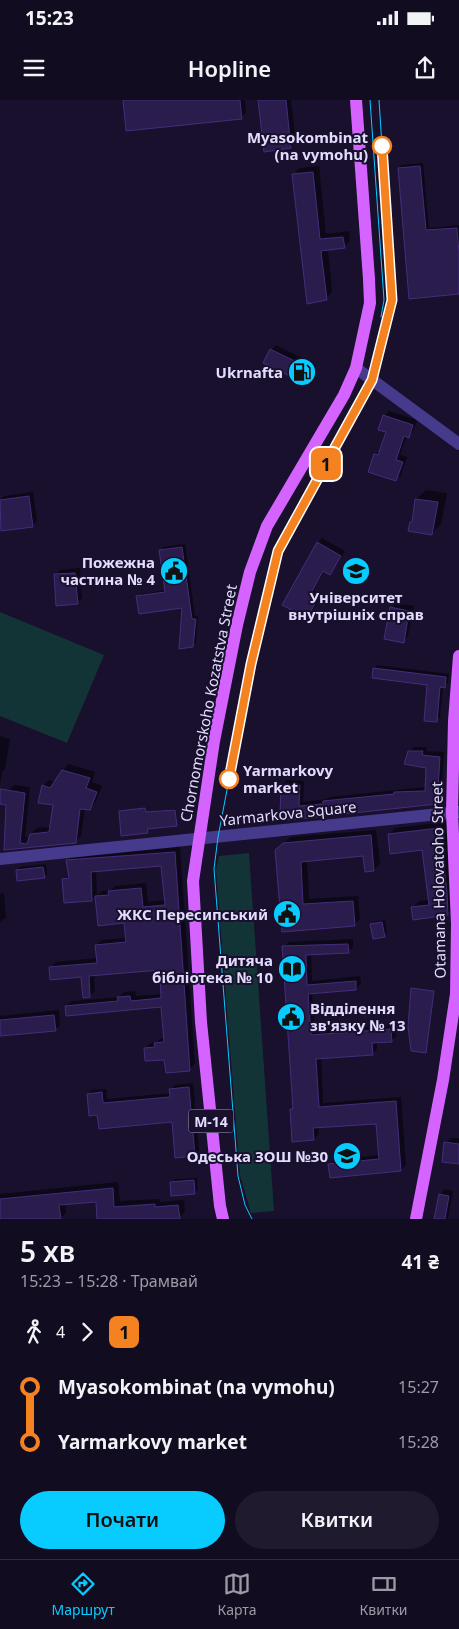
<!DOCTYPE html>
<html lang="uk">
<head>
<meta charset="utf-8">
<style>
	body { margin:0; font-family:"Noto Sans",sans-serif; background:#1f1a2e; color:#f1f3f6; height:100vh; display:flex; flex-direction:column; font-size:19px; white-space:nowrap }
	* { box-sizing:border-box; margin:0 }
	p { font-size:16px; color:#9c9ba5 }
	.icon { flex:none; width:28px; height:28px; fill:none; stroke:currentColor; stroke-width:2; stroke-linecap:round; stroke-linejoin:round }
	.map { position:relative; height:1119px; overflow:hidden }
	.panel { display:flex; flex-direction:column; background:#120c21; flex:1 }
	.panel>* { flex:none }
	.badge { padding:0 10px; border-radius:8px; font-size:18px; line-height:32px }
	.map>.badge { position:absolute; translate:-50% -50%; box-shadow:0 0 0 2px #fff }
	.legs { display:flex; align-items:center; gap:8px; height:55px; padding:0 20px; font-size:16px }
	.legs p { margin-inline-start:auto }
	.overview { display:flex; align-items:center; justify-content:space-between; height:85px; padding:0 20px }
	h1 { font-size:28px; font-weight:600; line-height:38px }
	.action { display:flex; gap:10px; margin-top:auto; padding:10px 20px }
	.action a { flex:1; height:58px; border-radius:30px; background:#08ccff; color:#111; font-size:20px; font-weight:600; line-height:58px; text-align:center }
	.action a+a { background:#1f1a2e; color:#f1f3f6 }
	ul { padding:0 20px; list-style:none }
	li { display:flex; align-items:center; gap:18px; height:55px; font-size:19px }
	li i { display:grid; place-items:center; width:8px; height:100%; margin:0 6px; background:currentColor }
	li i::after { content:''; width:12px; height:12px; margin:-6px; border:4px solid; border-radius:50%; background:#120c21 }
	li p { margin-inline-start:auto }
	li:first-child i { background:linear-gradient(#0000 50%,currentColor 0) }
	li:last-child i { background:linear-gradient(currentColor 50%,#0000 0) }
	.status { display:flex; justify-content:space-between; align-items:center; height:35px; padding:0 25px; background:#120c21; direction:ltr }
	.status svg { height:14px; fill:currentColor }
	header { display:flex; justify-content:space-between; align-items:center; height:65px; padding:0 20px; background:#120c21; font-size:22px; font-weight:600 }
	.tabs { display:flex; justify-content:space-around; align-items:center; height:70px; border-top:1px solid #312c3f; background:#120c21; font-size:14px; color:#9c9ba5 }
	.tabs a { display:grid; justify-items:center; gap:2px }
	.tabs .current { color:#08ccff }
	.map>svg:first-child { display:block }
</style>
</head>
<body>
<div class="status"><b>15:23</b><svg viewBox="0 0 49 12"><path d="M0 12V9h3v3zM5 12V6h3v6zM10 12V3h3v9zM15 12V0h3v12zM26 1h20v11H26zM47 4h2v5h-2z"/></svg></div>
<header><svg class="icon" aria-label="menu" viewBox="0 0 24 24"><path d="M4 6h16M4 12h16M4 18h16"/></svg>Hopline<svg class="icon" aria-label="share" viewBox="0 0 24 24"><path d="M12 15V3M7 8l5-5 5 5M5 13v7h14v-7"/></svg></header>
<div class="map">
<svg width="459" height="1119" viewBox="0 0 459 1119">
	<rect width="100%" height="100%" fill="#18102c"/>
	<g fill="#133437">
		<polygon points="0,512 104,555 67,643 0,616"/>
		<polygon points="249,753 274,1111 251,1113 240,1075 216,770 219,756"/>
	</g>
	<g fill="#0007" fill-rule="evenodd">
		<polygon points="125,0 245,0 246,13 241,18"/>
		<polygon points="259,0 291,0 296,42 291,47"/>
		<polygon points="423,63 429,128 459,125 459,193 410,198 399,68 402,65"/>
		<polygon points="319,66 326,134 349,131 350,141 344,147 328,149 332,192 326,199 293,75 300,68"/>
		<polygon points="276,245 316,265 310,278 305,283 271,250"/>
		<polygon points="389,311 417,320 413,332 408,336 407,336 400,355 407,357 401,375 396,380 375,355 380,350 387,331 384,316"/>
		<polygon points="426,390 447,393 441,424 432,433 411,422 413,420 416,399"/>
		<polygon points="33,392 37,421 32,426 2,430 0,400 4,396"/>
		<polygon points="322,438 345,451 335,468 330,473 325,470 314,490 321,495 312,512 307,517 284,504 318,443"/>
		<polygon points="185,444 195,516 198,517 196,542 193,545 183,507 138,497 141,494 166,490 161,450 164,447"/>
		<polygon points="80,468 82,498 77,503 55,475 60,470"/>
		<polygon points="396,503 414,506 408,536 403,541 391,508"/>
		<polygon points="377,565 449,574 448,583 443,586 440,617 436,620 428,584 374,569"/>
		<polygon points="0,636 10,639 5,669 2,672 0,685"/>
		<polygon points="414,647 427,647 426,651 444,652 441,698 436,703 288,719 282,685 287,680 304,681 303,702 327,699 329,697 426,687 428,667 409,652"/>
		<polygon points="68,664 95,672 92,682 102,686 95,703 89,709 85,708 81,736 75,742 5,749 8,691 14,685 30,687 25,737 30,738 31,734 37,728 51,727 54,704 43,686 49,680 55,682"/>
		<polygon points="146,708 146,712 176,709 177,723 148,727 147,732 120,712"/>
		<polygon points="446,722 453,785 454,807 448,814 412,808 419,801 430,800 423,749 389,735 395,728"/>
		<polygon points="376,730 380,764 374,770 364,755 307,760 309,799 358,796 360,819 354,825 283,831 282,744 290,737"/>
		<path d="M180 747 195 964 189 969 145 948 151 943 157 942 161 938H165L162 906H66L72 901 119 897 124 892 135 891 136 896 162 894 161 869 94 874 95 890 90 896 82 876 51 867 56 862 97 858 96 845 102 840 127 838 125 822 99 824 96 795 91 800 64 779 69 774 68 761 73 755ZM162 764 166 800 148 802 146 783 115 786 111 790 102 791 97 796 96 771Z"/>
		<polygon points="46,764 47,774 44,777 17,770 20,767"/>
		<polygon points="4,793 6,818 0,822 0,794"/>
		<polygon points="385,820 387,833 384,836 371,825 374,822"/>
		<polygon points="353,839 353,847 348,851 311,853 312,881 360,876 361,884 356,889 312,893 315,930 396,925 396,936 392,940 377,942 377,949 372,954 321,957 323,1003 401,997 406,1065 401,1070 330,1065 335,1060 380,1055 378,1022 318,1027 319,1034 314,1039 291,1010 294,1007 284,847 289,842"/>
		<polygon points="413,888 434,890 426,952 412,889"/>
		<polygon points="59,910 60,925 55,930 0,935 0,916"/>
		<polygon points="193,983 199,1050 195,1055 173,1021 99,1014 88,994 92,990 106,989 107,999 171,993 170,990 175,985"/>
		<polygon points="451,1038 459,1038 459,1062 445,1043"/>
		<polygon points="197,1078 198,1089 195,1093 172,1082 175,1079"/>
		<polygon points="118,1082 120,1101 160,1099 160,1102 184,1100 185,1112 179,1118 98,1119 97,1100 65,1103 66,1113 60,1119 0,1119 0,1094"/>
		<polygon points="445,1089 453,1091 448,1119 435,1119 440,1094"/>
	</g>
	<g fill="#2b1c4e" stroke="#452d7b">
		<polygon points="123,0 240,0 242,19 126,31"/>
		<polygon points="258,0 286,0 291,48 264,52"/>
		<polygon points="420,66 426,130 457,128 459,153 459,194 409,199 398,68"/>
		<polygon points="313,72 320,139 343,137 345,148 321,151 327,200 307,204 292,74"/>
		<polygon points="270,249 313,270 306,284 263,263"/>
		<polygon points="383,315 413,325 409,338 404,336 396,360 403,362 396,381 368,372 374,354 378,355 386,332 378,330"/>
		<polygon points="29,396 33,427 1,431 0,400"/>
		<polygon points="415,399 438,402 432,435 408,431 410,422 412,422"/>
		<polygon points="317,442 341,456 330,475 323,471 310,495 317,500 307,518 282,505"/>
		<polygon points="182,447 192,519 196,519 193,547 179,549 182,508 139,514 136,496 165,492 159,450"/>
		<polygon points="75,473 78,504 56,506 54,474"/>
		<polygon points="390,507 409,511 404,543 384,539"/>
		<polygon points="373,568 446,577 445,588 440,587 437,622 424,621 427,585 372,578"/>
		<polygon points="408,651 423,651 422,655 440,657 437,704 288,720 280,714 281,685 300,685 299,706 323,704 323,701 394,694 394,692 425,691 426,668 404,664"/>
		<polygon points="62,670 90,678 86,688 97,692 90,710 80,709 76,743 4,750 6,705 0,704 0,689 25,693 20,743 27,744 30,734 49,732 53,705 38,703 42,685 50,688"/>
		<polygon points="145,708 146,712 175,710 177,726 147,729 148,733 121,736 119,711"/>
		<polygon points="439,728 447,792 448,815 413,820 411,807 429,805 422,750 390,754 388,734"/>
		<polygon points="371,735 374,771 365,772 363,756 301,762 303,804 353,801 355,826 282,832 275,750 283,743"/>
		<polygon points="175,752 190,971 166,973 164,960 145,961 144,948 155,947 154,943 164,942 161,907 66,916 65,906 118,901 117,897 130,896 131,901 161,898 160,870 89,876 90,897 83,898 81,877 50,880 49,867 97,863 95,845 126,842 124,823 98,826 95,796 109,795 108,791 141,788 143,807 165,805 161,766 91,772 92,801 64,803 62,779 69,778 66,760"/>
		<polygon points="43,767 45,778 17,781 16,770"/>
		<polygon points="382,822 385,837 373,839 370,824"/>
		<polygon points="348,844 349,853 306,855 307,885 356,881 356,890 308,894 311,935 391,929 392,942 372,943 373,955 316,959 319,1007 396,1001 401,1071 330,1078 328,1064 379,1059 376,1024 313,1028 314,1040 292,1042 290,1009 293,1009 282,846"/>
		<polygon points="411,888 434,891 426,953 411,951 408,927"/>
		<polygon points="54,915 56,931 0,936 0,920"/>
		<polygon points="189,987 195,1056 175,1058 172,1022 99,1029 97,1015 89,1016 87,994 102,992 103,1003 170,997 169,989"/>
		<polygon points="444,1042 459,1044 459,1064 442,1062"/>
		<polygon points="194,1080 195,1094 171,1096 170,1082"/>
		<polygon points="113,1088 114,1107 155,1104 155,1107 178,1105 180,1119 97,1119 96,1102 59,1105 61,1119 0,1119 0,1099"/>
		<polygon points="439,1094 449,1096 445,1119 434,1119"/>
	</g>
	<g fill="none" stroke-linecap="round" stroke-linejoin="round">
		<g stroke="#463a8d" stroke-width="12">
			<polyline points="356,268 459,344"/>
			<polyline points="0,759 459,712"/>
		</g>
		<g stroke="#d563ff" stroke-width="12">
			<polyline points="223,1119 220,1106 201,922 193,781 214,641 237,525 250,472 267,426 344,295 356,268 370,203 369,179 356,0"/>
			<polyline points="416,1119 443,980 456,894 457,824 452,712 454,621 459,556"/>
		</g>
		<g stroke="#08ccff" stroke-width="1">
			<polyline points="370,0 384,200 381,217"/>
			<polyline points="252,1119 245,1105 238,1076 214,769 218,737 251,564 278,451 372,281 392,200 379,0"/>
		</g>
	</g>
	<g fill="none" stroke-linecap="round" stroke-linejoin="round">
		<defs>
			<polyline id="line-1" points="229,679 251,564 278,451 372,280 392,200 382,46"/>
		</defs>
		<use href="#line-1" stroke="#fff" stroke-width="11"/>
		<use href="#line-1" stroke="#f58220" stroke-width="8"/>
	</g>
	<defs>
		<symbol id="fuel-disc" viewBox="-11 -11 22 22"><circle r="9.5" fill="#08ccff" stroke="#18102c"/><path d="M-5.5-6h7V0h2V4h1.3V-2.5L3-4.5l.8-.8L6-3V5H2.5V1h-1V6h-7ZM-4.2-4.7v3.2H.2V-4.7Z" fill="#111"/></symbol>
		<symbol id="civic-disc" viewBox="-11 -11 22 22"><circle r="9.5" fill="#08ccff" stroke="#18102c"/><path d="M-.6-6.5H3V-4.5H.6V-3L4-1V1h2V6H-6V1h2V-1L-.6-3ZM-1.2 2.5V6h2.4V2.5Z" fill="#111"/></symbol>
		<symbol id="university-disc" viewBox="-11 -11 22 22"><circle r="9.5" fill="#08ccff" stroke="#18102c"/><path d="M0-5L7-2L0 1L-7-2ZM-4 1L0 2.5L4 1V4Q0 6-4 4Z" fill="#111"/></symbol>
		<symbol id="library-disc" viewBox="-11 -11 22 22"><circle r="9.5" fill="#08ccff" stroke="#18102c"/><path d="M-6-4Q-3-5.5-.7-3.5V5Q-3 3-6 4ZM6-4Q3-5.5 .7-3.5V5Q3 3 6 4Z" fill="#111"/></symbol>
		<symbol id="school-disc" viewBox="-11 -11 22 22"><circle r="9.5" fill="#08ccff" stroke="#18102c"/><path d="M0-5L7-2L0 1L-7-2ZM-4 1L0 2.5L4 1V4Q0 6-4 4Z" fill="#111"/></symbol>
	</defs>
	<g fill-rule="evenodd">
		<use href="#fuel-disc" x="286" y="256" width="32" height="32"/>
		<use href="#civic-disc" x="158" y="455" width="32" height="32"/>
		<use href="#university-disc" x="340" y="455" width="32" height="32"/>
		<use href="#civic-disc" x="271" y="798" width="32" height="32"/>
		<use href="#library-disc" x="276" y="853" width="32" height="32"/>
		<use href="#civic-disc" x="275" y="901" width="32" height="32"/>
		<use href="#school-disc" x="331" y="1040" width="32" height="32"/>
	</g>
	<g fill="#fff" stroke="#f58220" stroke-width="2.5">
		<circle cx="382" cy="46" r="9"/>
		<circle cx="229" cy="679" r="9"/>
	</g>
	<g text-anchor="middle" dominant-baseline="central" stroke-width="4" stroke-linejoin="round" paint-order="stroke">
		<rect fill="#18102c" stroke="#a69fc0" stroke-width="1" x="188.5" y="1009.5" width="45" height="23" rx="4"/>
		<g font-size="14" font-weight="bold" fill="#e3dcff">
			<text x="211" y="1021">М-14</text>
		</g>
		<g font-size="15" font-weight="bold" fill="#e3dcff" stroke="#18102c" text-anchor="end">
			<text x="368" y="37">Myasokombinat<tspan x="368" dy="17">(na vymohu)</tspan></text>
			<text x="243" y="670" text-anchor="start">Yarmarkovy<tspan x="243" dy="17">market</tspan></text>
		</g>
		<g font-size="15" font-weight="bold" fill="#e3dcff" stroke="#18102c" text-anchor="end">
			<text x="283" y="272">Ukrnafta</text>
			<text x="155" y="462">Пожежна<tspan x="155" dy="17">частина № 4</tspan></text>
			<text x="356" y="497" text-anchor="middle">Університет<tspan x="356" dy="17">внутрішніх справ</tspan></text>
			<text x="268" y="814">ЖКС Пересипський</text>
			<text x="273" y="860">Дитяча<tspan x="273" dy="17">бібліотека № 10</tspan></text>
			<text x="310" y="908" text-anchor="start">Відділення<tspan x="310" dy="17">зв'язку № 13</tspan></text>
			<text x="328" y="1056">Одеська ЗОШ №30</text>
		</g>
		<g font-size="15" fill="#e3dcff" stroke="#18102c">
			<text transform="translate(208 603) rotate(-79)">Chornomorskoho Kozatstva Street</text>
			<text transform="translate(288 713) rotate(-6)">Yarmarkova Square</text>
			<text transform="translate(438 780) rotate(-91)">Otamana Holovatoho Street</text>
		</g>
	</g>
</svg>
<b class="badge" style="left:326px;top:364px;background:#f58220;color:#111">1</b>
</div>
<section class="panel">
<div class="overview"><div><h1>5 хв</h1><p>15:23 – 15:28 · Трамвай</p></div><b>41 ₴</b></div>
<div class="legs"><svg class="icon" aria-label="walk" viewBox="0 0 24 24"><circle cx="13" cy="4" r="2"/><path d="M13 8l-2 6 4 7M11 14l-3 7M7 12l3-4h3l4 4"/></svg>4<svg class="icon" aria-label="forward" viewBox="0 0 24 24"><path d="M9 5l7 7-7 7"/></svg><b class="badge" style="background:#f58220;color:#111">1</b></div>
<ul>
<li><i style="color:#f58220"></i><b>Myasokombinat (na vymohu)</b><p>15:27</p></li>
<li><i style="color:#f58220"></i><b>Yarmarkovy market</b><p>15:28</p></li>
</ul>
<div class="action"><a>Почати</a><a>Квитки</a></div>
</section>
<nav class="tabs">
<a class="current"><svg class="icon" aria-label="directions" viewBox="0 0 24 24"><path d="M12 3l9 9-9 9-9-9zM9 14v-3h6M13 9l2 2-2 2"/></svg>Маршрут</a>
<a><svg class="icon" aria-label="map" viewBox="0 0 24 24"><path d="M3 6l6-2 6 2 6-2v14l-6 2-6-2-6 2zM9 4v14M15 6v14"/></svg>Карта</a>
<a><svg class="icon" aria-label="tickets" viewBox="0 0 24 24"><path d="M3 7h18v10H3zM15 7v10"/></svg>Квитки</a>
</nav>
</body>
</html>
